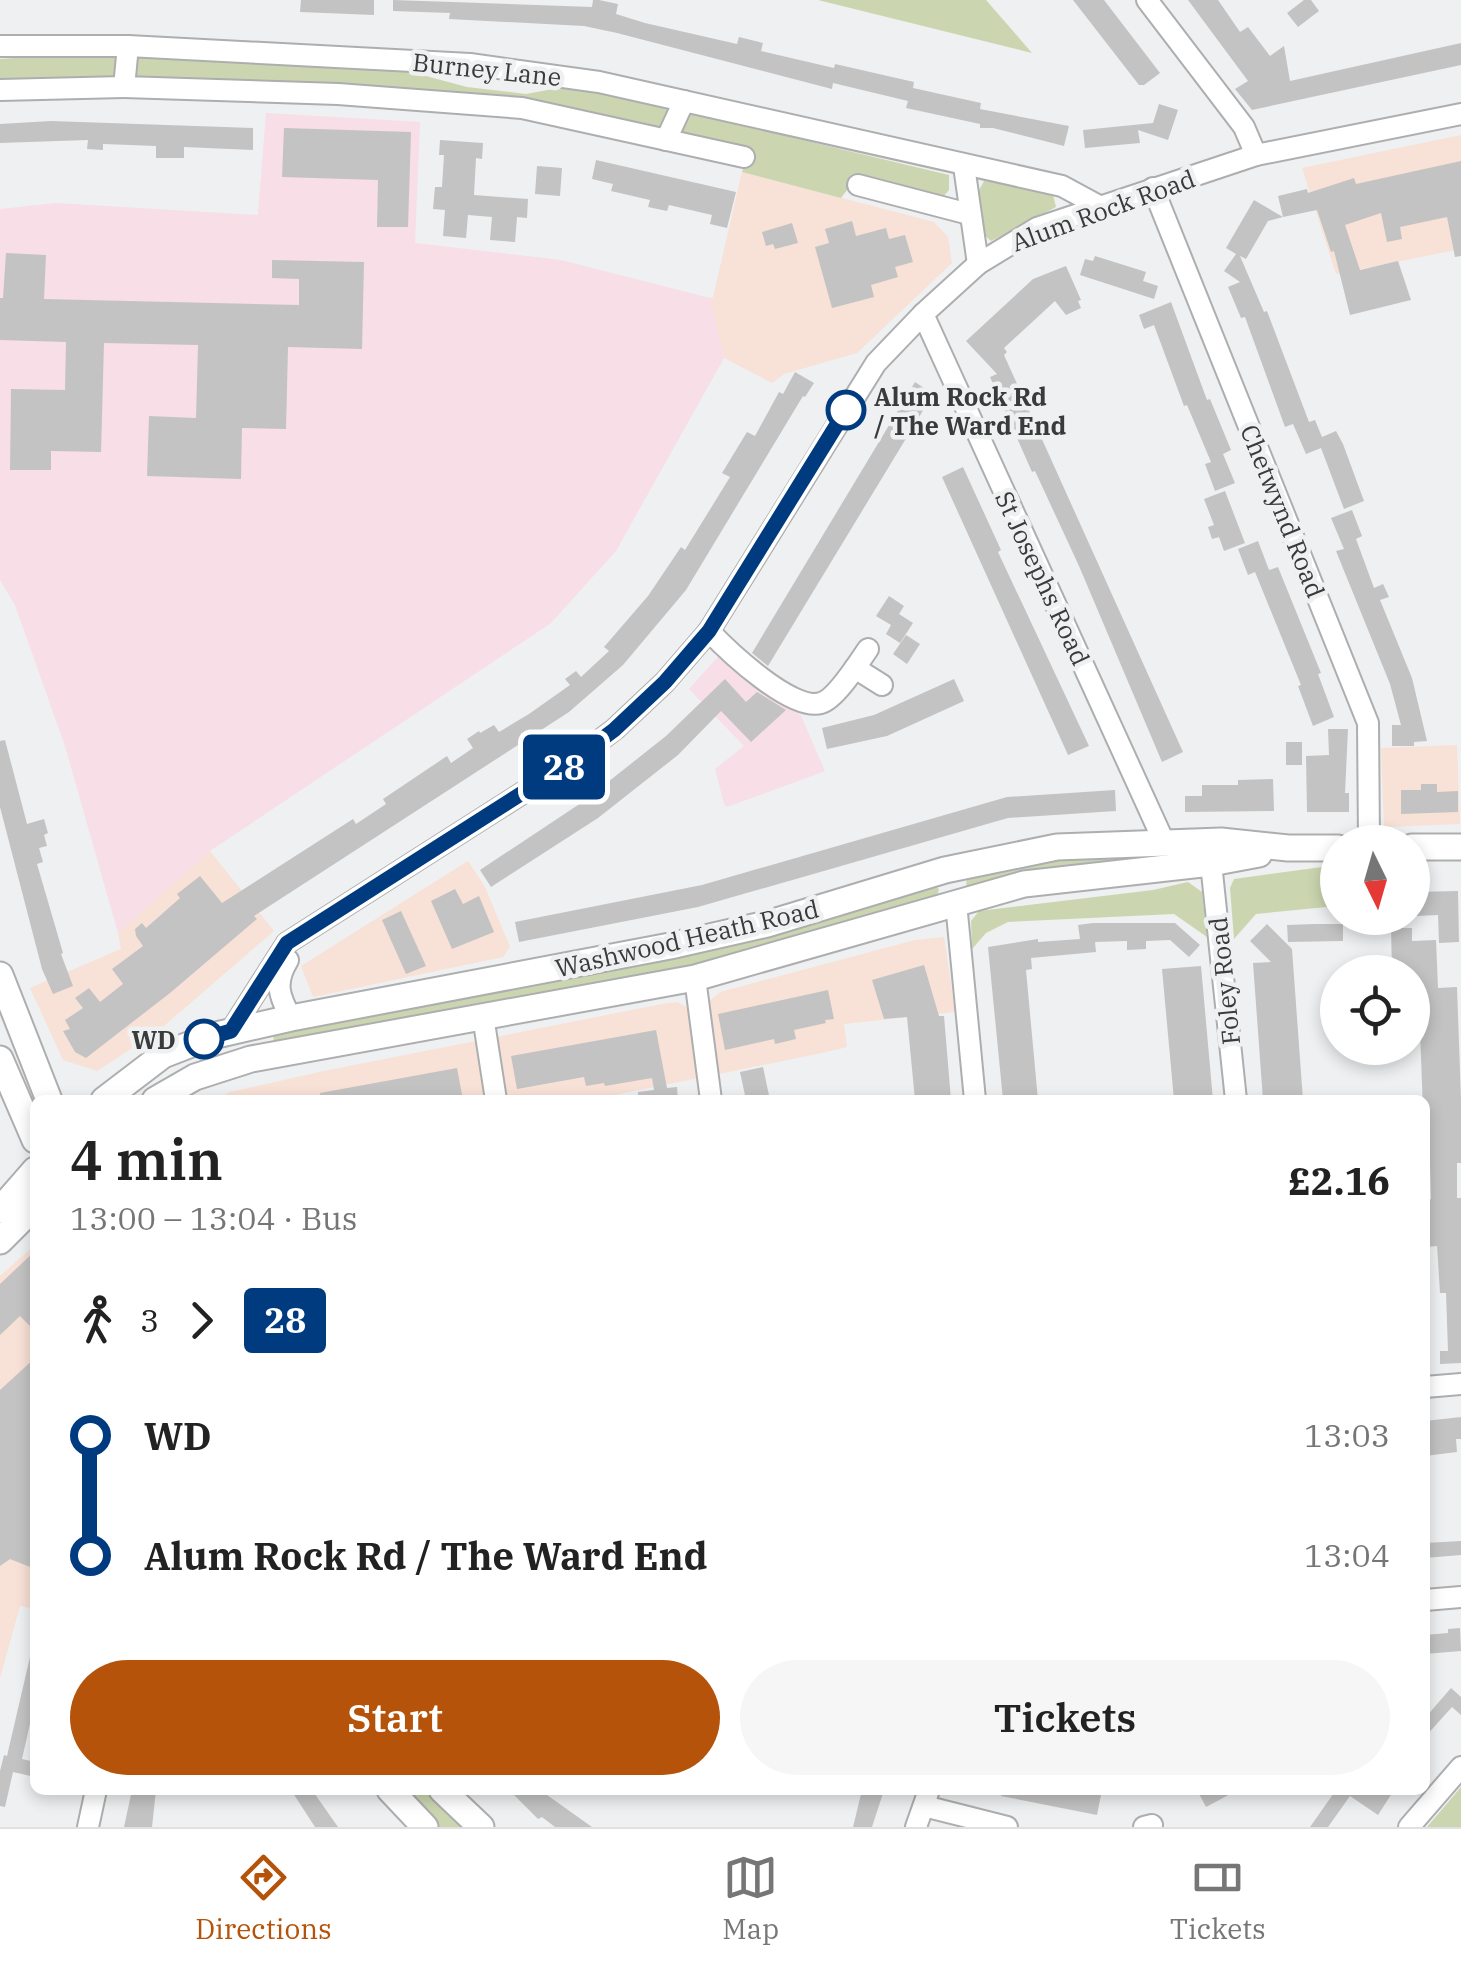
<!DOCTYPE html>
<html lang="en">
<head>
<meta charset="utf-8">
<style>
	body { margin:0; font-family:"IBM Plex Serif",serif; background:#f6f6f6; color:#222; height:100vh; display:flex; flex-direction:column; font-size:38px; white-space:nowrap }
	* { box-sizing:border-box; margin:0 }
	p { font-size:32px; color:#767676 }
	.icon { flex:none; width:55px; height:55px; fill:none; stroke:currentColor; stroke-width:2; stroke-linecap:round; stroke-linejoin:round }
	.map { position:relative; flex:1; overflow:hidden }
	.drawer { position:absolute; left:30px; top:1095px; width:1400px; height:700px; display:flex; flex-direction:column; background:#fff; border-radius:15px; box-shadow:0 5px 15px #0003 }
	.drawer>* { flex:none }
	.badge { padding:0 20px; border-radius:8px; font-size:35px; line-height:65px }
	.needle { width:65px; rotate:175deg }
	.buttons { position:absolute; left:1320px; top:825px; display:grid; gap:20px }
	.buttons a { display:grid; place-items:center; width:110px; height:110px; border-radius:50%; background:#fff; box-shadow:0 5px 15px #0003; font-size:50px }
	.map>.badge { position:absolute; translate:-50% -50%; box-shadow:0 0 0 5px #fff }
	.legs { display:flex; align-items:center; gap:15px; height:110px; padding:0 40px; font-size:32px }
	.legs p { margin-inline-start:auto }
	.head { display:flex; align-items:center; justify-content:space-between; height:170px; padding:0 40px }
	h1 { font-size:55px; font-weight:600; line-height:75px }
	.primary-button { display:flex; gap:20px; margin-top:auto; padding:20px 40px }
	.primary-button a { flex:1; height:115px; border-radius:60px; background:#b45309; color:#fff; font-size:40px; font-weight:600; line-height:115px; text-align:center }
	.primary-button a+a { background:#f6f6f6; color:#222 }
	ul { padding:0 40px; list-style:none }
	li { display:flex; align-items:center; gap:35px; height:120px; font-size:38px }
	li i { display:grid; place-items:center; width:15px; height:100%; margin:0 12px; background:currentColor }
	li i::after { content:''; width:25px; height:25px; margin:-12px; border:8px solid; border-radius:50%; background:#fff }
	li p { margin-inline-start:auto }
	li:first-child i { background:linear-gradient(#0000 50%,currentColor 0) }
	li:last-child i { background:linear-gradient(currentColor 50%,#0000 0) }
	.tabs { display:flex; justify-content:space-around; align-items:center; height:140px; border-top:2px solid #e0e0e0; background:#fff; font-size:28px; color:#767676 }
	.tabs a { display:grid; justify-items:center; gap:5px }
	.tabs .current { color:#b45309 }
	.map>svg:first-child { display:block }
</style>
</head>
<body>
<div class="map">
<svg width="1461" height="1827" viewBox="0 0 1461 1827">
	<rect width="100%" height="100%" fill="#eff0f1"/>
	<g fill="#f8e1d6">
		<polygon points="1461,135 1461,249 1336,274 1302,168"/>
		<polygon points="742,172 934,222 948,237 952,263 857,353 784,374 772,383 724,358 710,298 713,297"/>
		<polygon points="1457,745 1460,824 1384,827 1381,748"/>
		<polygon points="210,851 274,931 157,1032 97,1071 63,1060 30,988 121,949 118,933"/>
		<polygon points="468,861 485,887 510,947 503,957 313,997 301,966"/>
		<polygon points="944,937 955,1012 844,1024 847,1047 822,1053 590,1100 215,1100 230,1092 324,1071 662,1004 677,1002 688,1008 693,1033 707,1003 720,992 915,940"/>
		<polygon points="35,1245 35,1609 20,1606 0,1678 0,1276"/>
	</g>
	<g fill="#f7dee7">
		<polygon points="266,113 420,122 415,243 561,260 710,298 724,358 616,551 551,623 210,851 118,933 65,746 15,605 0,580 0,209 56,203 258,215"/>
		<polygon points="724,650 801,716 825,771 727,807 724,804 715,769 744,746 689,689"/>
	</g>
	<g fill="#cbd6b0">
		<polygon points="818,0 986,0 1032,53"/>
		<polygon points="42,56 111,56 411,72 467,87 526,94 564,87 661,106 949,175 949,190 943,197 858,176 841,198 742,172 750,152 560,110 322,89 94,77 0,84 0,59"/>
		<polygon points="984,181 1044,189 1053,195 1056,207 991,241 983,234 978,192"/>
		<polygon points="1092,852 1196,855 966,888 967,875"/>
		<polygon points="1337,865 1337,906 1256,914 1234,939 1230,888 1234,879"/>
		<polygon points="1188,882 1202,892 1207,937 1174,914 1008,922 986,933 972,949 971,921 979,911 1153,890"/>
		<polygon points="933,885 939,889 937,898 695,971 274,1044 273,1032"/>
		<polygon points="1461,1787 1461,1827 1427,1827"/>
		<polygon points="397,1790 425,1790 462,1827 433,1827"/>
	</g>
	<g fill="#c3c3c4">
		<polygon points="301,0 374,0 374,15 300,12"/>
		<polygon points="393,0 592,7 593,0 599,0 618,4 616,14 645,23 737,44 739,37 763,43 761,51 834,68 835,64 914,82 913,88 981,103 980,109 1069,126 1064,146 993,128 980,128 980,124 906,108 908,101 833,83 832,89 617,33 584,26 449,19 450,13 393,11"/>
		<polygon points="1073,0 1104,0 1160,73 1144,85 1139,85"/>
		<polygon points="1188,0 1218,0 1240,32 1248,27 1270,56 1284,46 1290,81 1461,43 1461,65 1252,110 1235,89 1248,81"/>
		<polygon points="1304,0 1311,0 1319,11 1298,27 1287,13"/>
		<polygon points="1159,104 1178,110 1168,140 1138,130 1140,143 1085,148 1083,130 1153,123"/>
		<polygon points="51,121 253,128 253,150 184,147 184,158 156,158 156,146 103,144 103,150 87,149 88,140 0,143 0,124"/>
		<polygon points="284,128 411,132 408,227 377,227 378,180 282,177"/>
		<polygon points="440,140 483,143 482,159 476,158 474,195 528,199 527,218 517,217 515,242 490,240 492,217 468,215 466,238 443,236 445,210 433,209 435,187 442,187 444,155 439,155"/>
		<polygon points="596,160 736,192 727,228 710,224 712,215 669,205 667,211 648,207 650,200 611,191 613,184 592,179"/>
		<polygon points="1461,161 1461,256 1455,257 1447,217 1400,227 1402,239 1387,242 1381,213 1345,225 1360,270 1398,261 1411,300 1350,315 1334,251 1331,252 1317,210 1283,217 1278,196 1307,189 1308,193 1354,178 1356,184"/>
		<polygon points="537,166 562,168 560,196 535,194"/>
		<polygon points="1254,200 1283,217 1268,221 1246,259 1240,256 1264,312 1267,311 1309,422 1315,420 1322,437 1336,431 1343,444 1364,501 1344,509 1321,448 1306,454 1293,424 1285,427 1245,317 1241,318 1228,287 1240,282 1224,271 1236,254 1226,248"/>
		<polygon points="852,221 856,236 886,228 889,239 905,235 913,262 895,267 898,277 871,285 874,297 832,308 815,247 829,243 825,229"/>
		<polygon points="792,223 798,243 775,249 773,244 766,246 762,232"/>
		<polygon points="6,253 46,255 44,299 299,305 299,279 272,278 272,260 364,262 362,349 288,347 286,429 242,428 241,479 147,476 149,416 196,418 198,345 104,343 101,452 51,451 51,470 10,470 11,389 65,390 66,342 0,340 0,298 3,298"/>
		<polygon points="1095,256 1146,272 1143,281 1158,286 1154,299 1080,275 1085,259 1093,261"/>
		<polygon points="1066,266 1081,300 1078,301 1081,308 1066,315 1055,301 1004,348 1007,352 1004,355 1183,752 1162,762 1079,566 1035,471 1032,472 990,377 997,374 966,341 1033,279"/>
		<polygon points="1171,302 1207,400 1210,399 1231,450 1223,454 1235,483 1215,491 1205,464 1211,462 1187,405 1184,406 1154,325 1144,329 1139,315"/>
		<polygon points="795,372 814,383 805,397 803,396 686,590 623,665 569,712 254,916 257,919 170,993 86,1058 75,1052 63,1031 70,1029 65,1020 83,1008 75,998 89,988 100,1002 123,984 112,969 143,946 136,936 135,929 142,923 146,928 180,898 177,894 200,876 222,903 353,819 356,824 386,804 383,799 447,756 451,763 473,748 467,739 479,731 480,733 494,725 499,732 529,714 570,685 565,679 576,671 581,677 609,651 604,647 648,596 681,547 685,550 730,477 722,473 747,432 755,436 779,392 783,394"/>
		<polygon points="915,382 933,394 768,666 752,653"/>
		<polygon points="963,467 1001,550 998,552 1089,746 1068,755 942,477"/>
		<polygon points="1225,491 1245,543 1224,551 1219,537 1212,539 1208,527 1214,525 1204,499"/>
		<polygon points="1352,510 1362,536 1356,539 1374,588 1383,584 1389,597 1380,600 1412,678 1427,741 1414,742 1414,746 1392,746 1392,725 1401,725 1390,684 1336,551 1344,549 1331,518"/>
		<polygon points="1258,541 1269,570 1278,567 1321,673 1318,674 1334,717 1313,726 1298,686 1301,685 1255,572 1248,575 1238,549"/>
		<polygon points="889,596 904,606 899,614 913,623 900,643 886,634 891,625 876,616"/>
		<polygon points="906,635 920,644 907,664 893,654"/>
		<polygon points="725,679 746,702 757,692 786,710 751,742 721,711 678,755 598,818 491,887 480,870 584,801 666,736"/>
		<polygon points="954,679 964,701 887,736 827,749 822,728 874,715"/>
		<polygon points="1328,729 1348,729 1345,793 1349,793 1349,812 1307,812 1306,756 1329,755"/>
		<polygon points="5,740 27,824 44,819 48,833 44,835 47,846 39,848 43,862 37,864 63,953 61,954 73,986 53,994 42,969 0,807 0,741"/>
		<rect x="1286" y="742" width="16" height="23"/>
		<polygon points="1273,779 1274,811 1185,812 1185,796 1202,796 1202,785 1238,785 1238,780"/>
		<polygon points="1421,784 1437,784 1437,792 1458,791 1458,812 1401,814 1401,790 1421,790"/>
		<polygon points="1115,790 1116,811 1008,818 698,907 519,942 515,922 702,885 1007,797"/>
		<polygon points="455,889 463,904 479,896 494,932 452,949 431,901"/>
		<polygon points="1458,891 1459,942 1439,943 1438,915 1417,916 1416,892"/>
		<polygon points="401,911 426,966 406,974 382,920"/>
		<polygon points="1093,923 1175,923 1200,945 1189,957 1170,940 1146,941 1146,949 1127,950 1127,941 1095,942 1096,952 1031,958 1032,969 1026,970 1038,1100 1003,1100 988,947 1038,939 1038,942 1080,939 1078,925"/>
		<polygon points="1267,924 1292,949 1303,1100 1263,1100 1253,963 1271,962 1250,941"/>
		<polygon points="1314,924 1343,924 1343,941 1288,942 1287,925"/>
		<polygon points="1391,928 1412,928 1412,941 1436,940 1438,988 1457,987 1461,1099 1461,1163 1457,1163 1457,1198 1461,1198 1461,1363 1440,1364 1440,1351 1448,1351 1446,1293 1440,1293 1437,1246 1427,1247 1425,1200 1431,1199 1430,1164 1425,1164 1418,977 1412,977 1412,972 1392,972"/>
		<polygon points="924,965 939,1016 944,1016 951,1100 915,1100 907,1017 884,1019 872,980"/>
		<polygon points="1201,966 1213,1100 1174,1100 1162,969"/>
		<polygon points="828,990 834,1019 825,1020 826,1023 794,1030 796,1039 775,1044 774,1039 725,1050 718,1014"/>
		<polygon points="656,1030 667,1088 677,1087 678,1100 638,1100 638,1092 654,1090 652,1078 605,1086 604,1083 586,1086 584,1077 517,1089 511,1056"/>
		<polygon points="763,1067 770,1100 746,1100 740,1072"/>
		<polygon points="457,1068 463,1100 320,1100 320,1093"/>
		<polygon points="35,1251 35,1331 20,1316 0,1335 0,1284"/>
		<polygon points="35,1358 35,1569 10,1559 0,1566 0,1390"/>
		<polygon points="1461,1417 1461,1439 1456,1439 1457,1452 1425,1456 1425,1421"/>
		<polygon points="1461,1541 1461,1555 1425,1558 1425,1543"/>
		<polygon points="1460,1628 1461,1651 1425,1654 1425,1635 1448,1633 1448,1629"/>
		<polygon points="30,1657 35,1658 35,1702 22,1759 35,1762 35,1777 13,1772 5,1807 0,1806 0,1771 4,1755 7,1756"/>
		<polygon points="1451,1688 1461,1697 1461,1715 1452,1707 1425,1737 1425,1718"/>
		<polygon points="132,1790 156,1790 152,1827 124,1827"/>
		<polygon points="291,1790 312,1790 338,1827 315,1827"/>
		<polygon points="509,1790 540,1790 592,1827 555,1827 542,1817 538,1819"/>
		<polygon points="862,1790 884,1790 872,1827 853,1827"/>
		<polygon points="1002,1790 1102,1790 1097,1815 1001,1796"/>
		<polygon points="1197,1790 1238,1790 1206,1807"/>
		<polygon points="1336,1790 1394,1790 1378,1815 1350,1796 1328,1827 1310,1827"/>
	</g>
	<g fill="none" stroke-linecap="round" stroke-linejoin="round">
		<defs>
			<g id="minor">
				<polyline points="1147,0 1244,127 1256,155"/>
				<polyline points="0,46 128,46 470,64 599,82 1062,186 1099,206"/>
				<polyline points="128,46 124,87 338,94 522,108 744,157"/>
				<polyline points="0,90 124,87"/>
				<polyline points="666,140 684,101"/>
				<polyline points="964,166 978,264"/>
				<polyline points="858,185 969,214"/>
				<polyline points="1153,188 1368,723 1369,842"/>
				<polyline points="923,314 1164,842"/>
				<path d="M709 631C728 651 792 712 821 703 836 699 859 662 868 649"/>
				<polyline points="855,668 882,685"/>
				<polyline points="1211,863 1236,1100"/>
				<polyline points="956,903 975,1100"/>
				<path d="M288 960C274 983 279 996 291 1018"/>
				<polyline points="695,978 711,1100"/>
				<polyline points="483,1016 496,1100"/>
				<polyline points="231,1031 287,943 571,762 615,729 665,682 709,631 876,363 923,314 978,264 1037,228 1256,155 1461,114"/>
				<polyline points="1425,1387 1461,1384"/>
				<polyline points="1425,1600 1461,1597"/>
				<polyline points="924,1806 1007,1827"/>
				<polyline points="88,1827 96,1790"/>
				<polyline points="916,1827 929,1790"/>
				<polyline points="1144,1827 1152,1825"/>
				<polyline points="1409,1827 1461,1767"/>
			</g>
			<g id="major">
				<polyline points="1412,847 1461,847"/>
				<polyline points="0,975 49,1100"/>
				<polyline points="0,1059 35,1140"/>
				<polyline points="104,1100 163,1055 212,1036 291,1018 670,946 767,924 945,870 1057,847 1221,841 1288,848 1338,848"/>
				<polyline points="155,1100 195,1077 251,1059 695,978 1024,884 1211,863 1259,854"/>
				<polyline points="0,1210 35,1170"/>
				<polyline points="0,1241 35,1206"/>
				<polyline points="390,1790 425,1827"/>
				<polyline points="442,1790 481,1827"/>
			</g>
		</defs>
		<use href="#minor" stroke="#adaeaf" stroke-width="24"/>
		<use href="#major" stroke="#adaeaf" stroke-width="29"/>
		<use href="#minor" stroke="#fff" stroke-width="20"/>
		<use href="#major" stroke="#fff" stroke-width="25"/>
	</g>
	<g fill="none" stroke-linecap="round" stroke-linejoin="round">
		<defs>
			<polyline id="line-1" points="204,1039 231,1031 287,943 571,762 614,730 665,682 709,631 846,410"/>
		</defs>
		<use href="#line-1" stroke="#fff" stroke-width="22"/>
		<use href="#line-1" stroke="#003b80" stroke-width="15"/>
	</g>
	<g fill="#fff" stroke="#003b80" stroke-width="5">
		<circle cx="846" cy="410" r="18"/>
		<circle cx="204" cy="1039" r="18"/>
	</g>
	<g text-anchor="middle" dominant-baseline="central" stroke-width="9" stroke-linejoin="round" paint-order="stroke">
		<g font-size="25" fill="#393a3a" stroke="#eff0f1">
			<text transform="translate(487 69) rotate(6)">Burney Lane</text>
			<text transform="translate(1103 210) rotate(-20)">Alum Rock Road</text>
			<text transform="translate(1283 511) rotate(68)">Chetwynd Road</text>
			<text transform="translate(1043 578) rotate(65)">St Josephs Road</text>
			<text transform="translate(687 938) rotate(-13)">Washwood Heath Road</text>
			<text transform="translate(1224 981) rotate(-96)">Foley Road</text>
		</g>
		<g font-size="25" font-weight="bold" fill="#393a3a" stroke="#eff0f1" text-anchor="start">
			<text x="874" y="396">Alum Rock Rd<tspan x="874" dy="29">/ The Ward End</tspan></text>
			<text x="176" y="1039" text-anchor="end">WD</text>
		</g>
	</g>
</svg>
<div class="buttons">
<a><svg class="needle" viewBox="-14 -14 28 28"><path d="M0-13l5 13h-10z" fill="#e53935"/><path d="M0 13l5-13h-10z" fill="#767676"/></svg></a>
<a><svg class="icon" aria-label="locate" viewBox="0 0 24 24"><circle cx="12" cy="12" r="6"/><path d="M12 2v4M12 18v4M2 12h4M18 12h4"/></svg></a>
</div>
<b class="badge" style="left:564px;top:767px;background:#003b80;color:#fff">28</b>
<section class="drawer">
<div class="head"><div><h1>4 min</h1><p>13:00 – 13:04 · Bus</p></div><b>£2.16</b></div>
<div class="legs"><svg class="icon" aria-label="walk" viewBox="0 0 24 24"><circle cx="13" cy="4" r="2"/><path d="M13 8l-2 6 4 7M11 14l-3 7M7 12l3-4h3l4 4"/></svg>3<svg class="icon" aria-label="forward" viewBox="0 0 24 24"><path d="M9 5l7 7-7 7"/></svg><b class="badge" style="background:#003b80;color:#fff">28</b></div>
<ul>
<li><i style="color:#003b80"></i><b>WD</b><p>13:03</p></li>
<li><i style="color:#003b80"></i><b>Alum Rock Rd / The Ward End</b><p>13:04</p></li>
</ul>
<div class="primary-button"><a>Start</a><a>Tickets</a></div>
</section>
</div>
<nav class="tabs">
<a class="current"><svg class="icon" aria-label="directions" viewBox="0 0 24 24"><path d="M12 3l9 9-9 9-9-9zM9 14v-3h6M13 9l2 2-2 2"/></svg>Directions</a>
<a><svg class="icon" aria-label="map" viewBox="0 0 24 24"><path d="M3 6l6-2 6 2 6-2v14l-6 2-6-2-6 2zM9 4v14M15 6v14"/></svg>Map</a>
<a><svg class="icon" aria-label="tickets" viewBox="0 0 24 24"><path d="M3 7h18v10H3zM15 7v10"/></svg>Tickets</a>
</nav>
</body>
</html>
